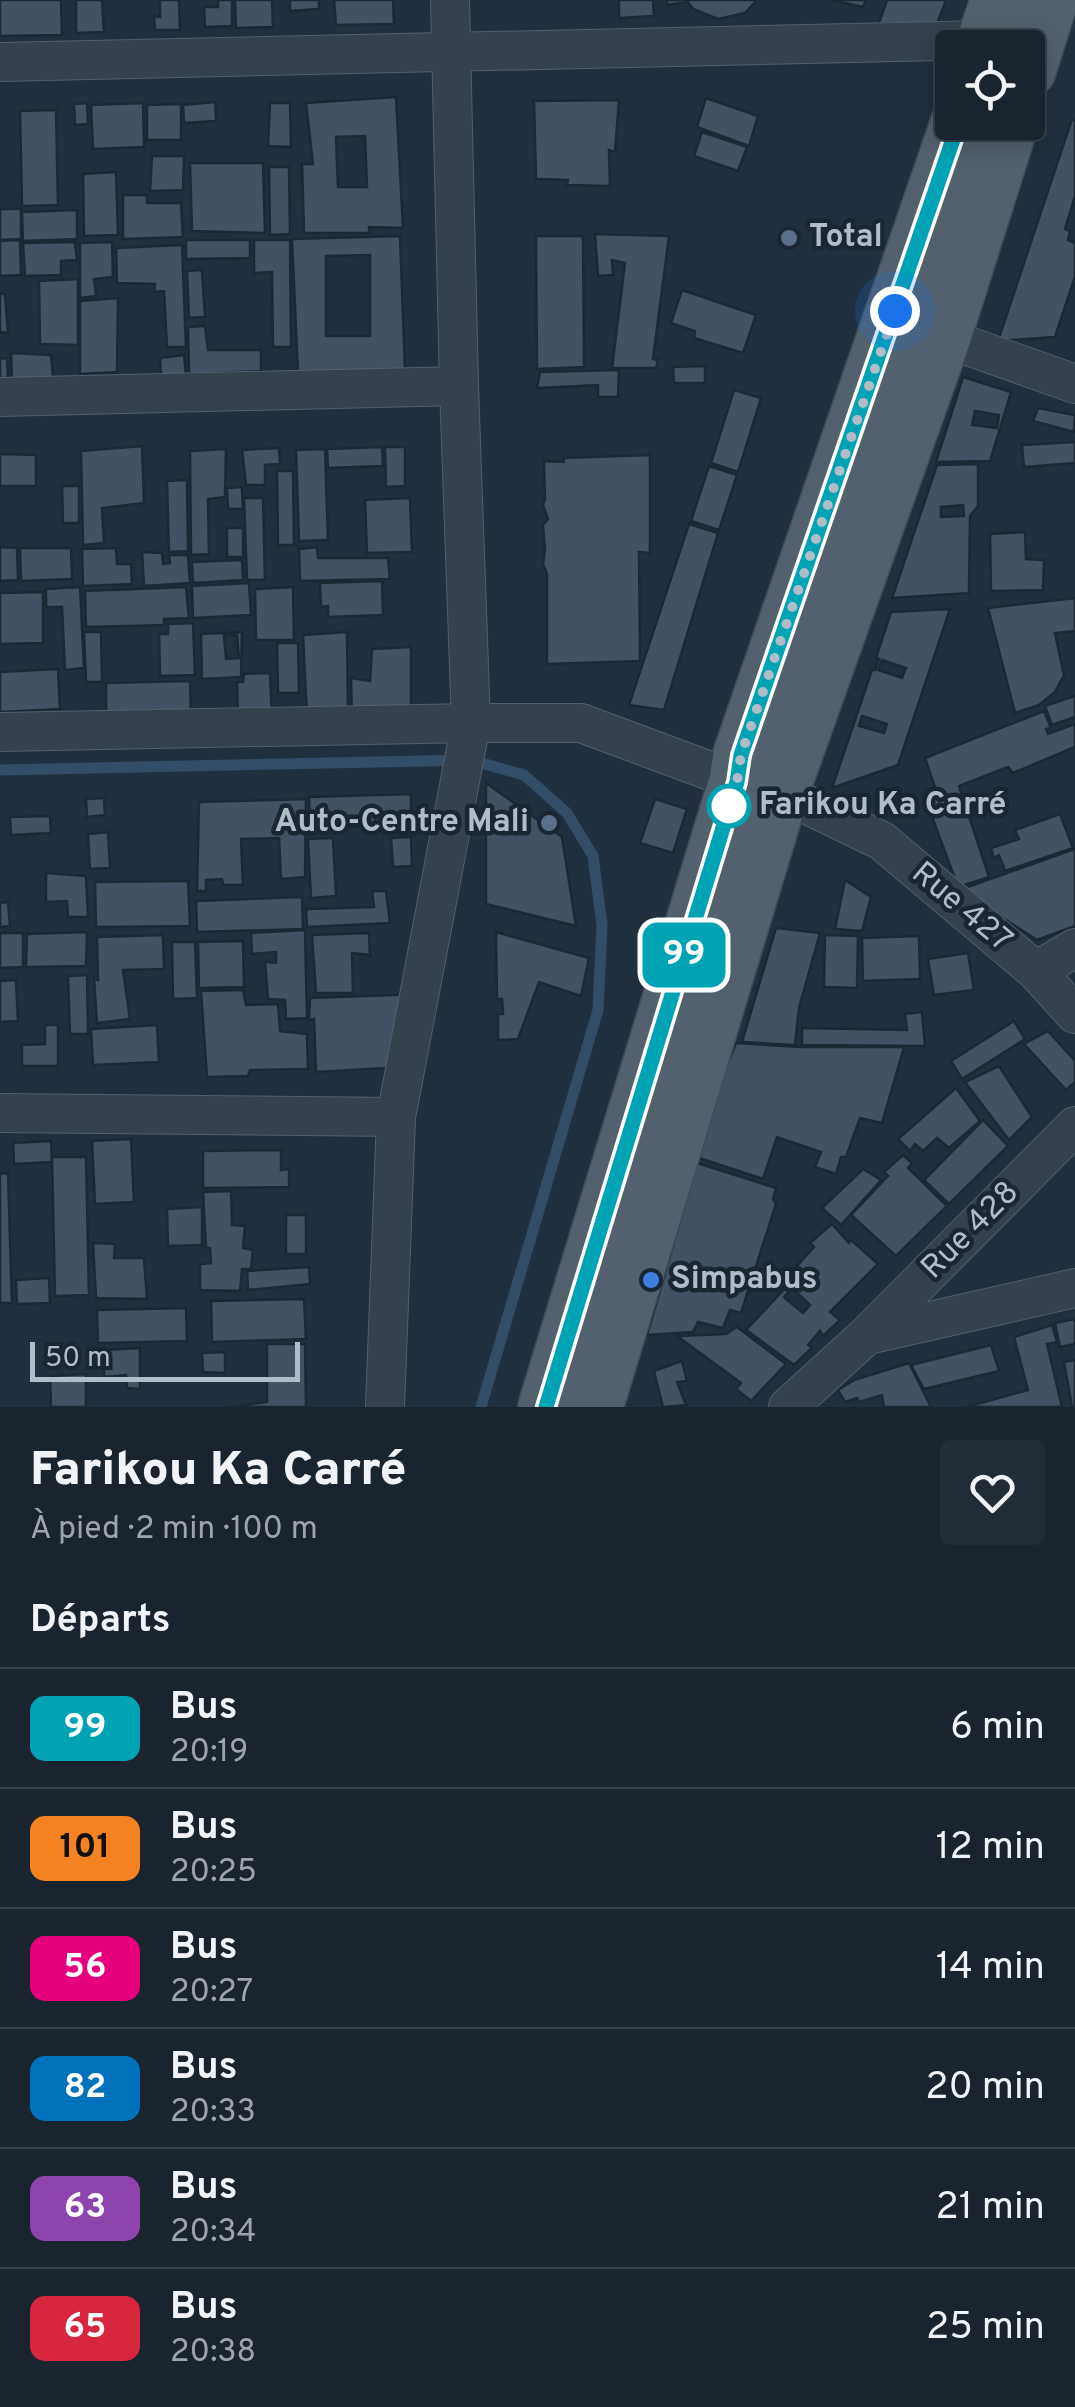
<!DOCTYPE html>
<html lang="fr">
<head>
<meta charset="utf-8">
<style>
	body { margin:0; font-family:Overpass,sans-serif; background:#222c36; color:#f1f3f6; height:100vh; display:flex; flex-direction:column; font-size:38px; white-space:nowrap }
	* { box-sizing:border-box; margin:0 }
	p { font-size:32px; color:#9fa4aa }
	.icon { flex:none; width:55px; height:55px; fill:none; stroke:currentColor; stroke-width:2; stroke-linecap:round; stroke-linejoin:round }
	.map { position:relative; height:1407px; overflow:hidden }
	.details { display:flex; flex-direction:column; background:#19242e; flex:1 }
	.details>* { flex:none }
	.badge { padding:0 20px; border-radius:15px; font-size:35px; line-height:65px }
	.fabs { position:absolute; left:935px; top:30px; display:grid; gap:20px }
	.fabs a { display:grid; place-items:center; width:110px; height:110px; border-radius:10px; background:#19242e; box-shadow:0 5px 25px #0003,0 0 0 2px #37414a; font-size:50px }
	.scale { position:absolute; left:30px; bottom:25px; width:270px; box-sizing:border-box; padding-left:10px; border:5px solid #b1bcc9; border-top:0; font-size:28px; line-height:35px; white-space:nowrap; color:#b1bcc9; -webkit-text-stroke:8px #1b2633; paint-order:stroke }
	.you { position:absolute; width:50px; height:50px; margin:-25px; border:8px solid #fff; border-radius:50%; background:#1a73e8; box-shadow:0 0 0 15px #1a73e833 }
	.map>.badge { position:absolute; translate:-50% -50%; box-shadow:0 0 0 5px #fff }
	h2 { padding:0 30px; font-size:38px; line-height:90px }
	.round { display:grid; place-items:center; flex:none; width:105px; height:105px; border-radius:10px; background:#222c36 }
	.headline { display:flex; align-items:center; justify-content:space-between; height:170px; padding:0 30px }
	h1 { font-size:48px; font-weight:800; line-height:75px }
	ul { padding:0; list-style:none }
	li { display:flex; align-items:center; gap:30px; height:120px; padding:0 30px; border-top:2px solid #37414a }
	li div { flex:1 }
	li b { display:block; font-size:38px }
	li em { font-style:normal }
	li .badge { min-width:110px; font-weight:700; text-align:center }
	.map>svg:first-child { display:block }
</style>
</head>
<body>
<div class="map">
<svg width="1075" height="1407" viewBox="0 0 1075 1407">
	<rect width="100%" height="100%" fill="#21303e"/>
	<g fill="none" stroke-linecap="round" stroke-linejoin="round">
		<polyline stroke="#344d67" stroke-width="11" points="0,770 471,760 524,775 567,813 593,856 602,925 598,1010 481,1407"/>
	</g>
	<g fill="#425262" stroke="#1d2835" stroke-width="2.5" fill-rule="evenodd">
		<polygon points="0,0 61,0 62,35 0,36"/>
		<polygon points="76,0 102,0 104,32 76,33"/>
		<polygon points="160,0 179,0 180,30 155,30 154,16 160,17"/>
		<polygon points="218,0 232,0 232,26 205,27 204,7 218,7"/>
		<polygon points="235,0 272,0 273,27 236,28"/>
		<polygon points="290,0 319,0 319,9 290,11"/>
		<polygon points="334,0 393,0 394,24 336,25"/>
		<polygon points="619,0 653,0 654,16 619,18"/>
		<polygon points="667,0 757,0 745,13 718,19 693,9 688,2 667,5"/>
		<polygon points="832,0 866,0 863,7"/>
		<polygon points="887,0 946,0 937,24 879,23"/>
		<path d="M396 97 403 228 369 227 370 233H304L302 164H313L306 103ZM365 136 367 187H338L336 137Z"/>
		<polygon points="706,98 758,116 749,146 697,127"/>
		<polygon points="619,100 615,152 609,150 610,186 567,185 568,180 536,179 534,101"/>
		<polygon points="215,102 216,121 184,123 183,105"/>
		<polygon points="87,103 88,124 75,125 74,104"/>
		<polygon points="143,103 144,147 93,149 91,105"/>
		<polygon points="270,103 290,103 291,147 268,146"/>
		<polygon points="181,104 181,140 147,140 147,105"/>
		<polygon points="56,110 58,205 22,206 20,111"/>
		<polygon points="1072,119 1075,120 1075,196 1065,229 1070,231 1068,240 1075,243 1075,277 1055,337 998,341"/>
		<polygon points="702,132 747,147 738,171 694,156"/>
		<polygon points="152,156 184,156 183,190 150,191"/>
		<polygon points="190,163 263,163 265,233 192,231"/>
		<polygon points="269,167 289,167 290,234 270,235"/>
		<polygon points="116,172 118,235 84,236 83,174"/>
		<polygon points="123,195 147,195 147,203 181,203 183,237 123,239"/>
		<polygon points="0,209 21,209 21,239 0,240"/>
		<polygon points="77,210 77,239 23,241 22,212"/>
		<polygon points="595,234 669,236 653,359 658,360 656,368 612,368 625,263 612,260 613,275 598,276"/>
		<path d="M400 236 405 369 298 373 292 239ZM370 255V336H326V256Z"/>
		<polygon points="536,236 583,236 584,367 537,369"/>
		<polygon points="20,240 21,275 0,276 0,241"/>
		<polygon points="186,240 250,240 250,258 186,259"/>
		<polygon points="254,240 290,240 291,347 273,347 272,272 254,273"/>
		<polygon points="75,242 77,260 61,261 61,275 25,276 23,243"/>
		<polygon points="112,242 113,277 94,279 96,296 80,298 80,243"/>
		<polygon points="182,245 186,347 167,347 164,291 154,292 155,284 117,283 116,248"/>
		<polygon points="202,270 205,317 189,318 187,271"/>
		<polygon points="78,279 78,345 40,344 39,281"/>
		<polygon points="682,290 756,315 743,353 694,338 695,331 671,323"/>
		<polygon points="0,294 5,294 8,333 0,332"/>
		<polygon points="118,298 117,372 80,374 80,301"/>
		<polygon points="205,326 208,350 261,350 261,371 189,374 188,327"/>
		<polygon points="11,353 51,355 53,377 12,379"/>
		<polygon points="184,355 186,374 161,376 160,358"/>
		<polygon points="7,358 8,378 0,378 0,359"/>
		<polygon points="705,366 705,383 674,383 673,367"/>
		<polygon points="619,370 618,397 598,397 598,385 537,388 540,372"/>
		<path d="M963 377 1011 392 990 461 936 462ZM975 411 999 415 997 428 972 425Z"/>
		<polygon points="734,390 761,398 738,472 711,463"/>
		<polygon points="1038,408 1075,415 1074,432 1033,421"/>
		<polygon points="1075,442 1075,463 1024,467 1022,445"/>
		<polygon points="142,446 144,503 102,508 104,543 83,545 81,451"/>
		<polygon points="382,447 383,466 328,468 327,449"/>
		<polygon points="385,447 405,447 405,486 386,487"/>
		<polygon points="279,448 280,464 265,465 265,485 246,485 242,450"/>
		<polygon points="226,449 225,497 208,499 209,554 191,555 190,451"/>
		<polygon points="325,449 328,540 299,541 296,450"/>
		<polygon points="0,454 36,455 36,486 0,486"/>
		<polygon points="650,455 650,553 639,552 640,661 547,664 547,574 543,564 545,550 543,525 548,519 543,505 545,499 544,461 564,462 563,458"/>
		<path d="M978 464V506L970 516 969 593 892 598 937 465ZM963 505 964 516 941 517V507Z"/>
		<polygon points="709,466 737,475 719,530 691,521"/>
		<polygon points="277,471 293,471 294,545 278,545"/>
		<polygon points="187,480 188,551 169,552 167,481"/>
		<polygon points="62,486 79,486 79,523 63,523"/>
		<polygon points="242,487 243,509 228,509 227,488"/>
		<polygon points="244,498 263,498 265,580 247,580"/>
		<polygon points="410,498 412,552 367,553 365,500"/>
		<polygon points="689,524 718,533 664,710 629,705"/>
		<rect x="227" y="528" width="16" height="29"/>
		<polygon points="1025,532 1026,559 1044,560 1043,590 991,591 990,534"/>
		<polygon points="0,547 17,548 18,580 0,581"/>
		<polygon points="317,547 318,558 388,558 390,579 300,581 299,549"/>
		<polygon points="20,548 71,548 72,579 21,581"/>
		<polygon points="116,548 117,564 131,564 132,584 83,586 82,549"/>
		<polygon points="142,552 162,553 163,564 170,563 169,555 188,555 190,583 144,586"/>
		<polygon points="242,560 243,580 193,583 192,562"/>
		<polygon points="382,581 383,615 328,617 328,606 321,607 320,583"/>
		<polygon points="249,583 251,615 193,618 192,586"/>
		<polygon points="80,587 84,668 65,670 62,607 46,607 46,589"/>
		<polygon points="186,587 189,618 164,619 164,625 86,627 85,591"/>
		<polygon points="293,587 294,640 256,640 255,589"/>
		<polygon points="43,592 43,643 0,644 0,593"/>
		<polygon points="1075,598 1075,631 1055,633 1064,675 1055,692 1039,705 1015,713 988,608"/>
		<path d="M950 609 898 765 832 788 872 670H875L879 659 876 658 891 612ZM882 660 906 668 902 678 878 670ZM862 716 887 724 884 733 859 726Z"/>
		<polygon points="193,623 195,675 160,676 159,634 168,634 168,624"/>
		<polygon points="84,632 101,632 102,682 86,682"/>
		<path d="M242 632 241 677 202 679 201 634ZM224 635H237L239 658 226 659Z"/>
		<polygon points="347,632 348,716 307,717 303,635"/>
		<polygon points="277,643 298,643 299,693 278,693"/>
		<polygon points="411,647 411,716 352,716 351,678 370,681 372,649"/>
		<polygon points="58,669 60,709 0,712 0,672"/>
		<polygon points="270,673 272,719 238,718 237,682 243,682 244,674"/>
		<polygon points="190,681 191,719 106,721 106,683"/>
		<polygon points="1075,696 1075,717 1052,725 1045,706"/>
		<polygon points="1044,711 1051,728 1046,729 1048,734 1075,724 1075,747 1013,773 1008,767 959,786 989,877 958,887 927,803 938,796 925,758"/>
		<polygon points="486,783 562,837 576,926 486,904"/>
		<polygon points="411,794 411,825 310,828 309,797"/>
		<polygon points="104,798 105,815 87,817 86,799"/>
		<polygon points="306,799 305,877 281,879 279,838 241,839 243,885 223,885 222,879 206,880 206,891 197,891 199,802"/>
		<polygon points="655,799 687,809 673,853 640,843"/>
		<polygon points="1060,814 1073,848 1005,871 999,855 994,858 991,848 1019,839 1015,830"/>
		<polygon points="50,816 51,833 11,835 10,817"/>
		<polygon points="108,832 110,868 90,869 88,834"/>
		<polygon points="411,837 412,866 393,867 391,838"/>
		<polygon points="333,838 336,896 311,898 308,839"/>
		<polygon points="1075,849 1075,926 1037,940 959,890"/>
		<polygon points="46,873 86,876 88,917 68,917 67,901 46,902"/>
		<polygon points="845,880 871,897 862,931 835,929"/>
		<polygon points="188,881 190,926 96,927 95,882"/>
		<polygon points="372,891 386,891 390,923 307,927 306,909 374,907"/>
		<polygon points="302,897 303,929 197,932 196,901"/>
		<polygon points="8,902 10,926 0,927 0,903"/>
		<polygon points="776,928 820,933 799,1008 795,1045 742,1042"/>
		<polygon points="305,930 307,1018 286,1019 285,1000 268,999 265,962 276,963 276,952 252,954 251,933"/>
		<polygon points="87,932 86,966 26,967 27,934"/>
		<polygon points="496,932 589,958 581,996 539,982 518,1039 498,1040 498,1014 503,1014 502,999 497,999"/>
		<polygon points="0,933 23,933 23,967 0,968"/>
		<polygon points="369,933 370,955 352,953 353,993 316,993 312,935"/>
		<polygon points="163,935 164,969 123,970 130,1019 97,1023 94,978 98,980 97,937"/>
		<polygon points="825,935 858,936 857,988 824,987"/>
		<polygon points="919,936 920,979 863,981 862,938"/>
		<polygon points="243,941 244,987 199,988 198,942"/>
		<polygon points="172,942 195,942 197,998 173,999"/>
		<polygon points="968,953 974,990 934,995 928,959"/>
		<polygon points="87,975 88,1034 70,1034 68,976"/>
		<polygon points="16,980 18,1021 0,1022 0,981"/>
		<polygon points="243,990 246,1005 278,1004 280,1031 307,1034 308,1069 250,1070 248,1076 207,1077 201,991"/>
		<polygon points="420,994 421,1066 316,1072 314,1019 309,1020 310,998"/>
		<polygon points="922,1012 925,1046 802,1045 802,1028 907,1030 905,1014"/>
		<polygon points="1014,1021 1025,1039 962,1079 951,1061"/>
		<polygon points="45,1025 58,1025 58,1066 22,1066 22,1045 45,1044"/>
		<polygon points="157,1025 159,1062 93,1065 91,1029"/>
		<polygon points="1048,1031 1075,1061 1075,1082 1066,1090 1024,1044"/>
		<polygon points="736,1043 800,1047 904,1047 882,1123 860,1118 846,1157 841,1157 836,1174 815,1167 821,1152 777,1137 763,1179 690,1155"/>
		<polygon points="999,1066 1032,1117 1009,1140 965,1082"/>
		<polygon points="956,1088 980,1121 949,1148 937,1138 923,1151 915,1144 910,1151 898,1139"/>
		<polygon points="983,1120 1008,1146 949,1204 924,1180"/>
		<polygon points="131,1139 134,1202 95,1204 92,1141"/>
		<polygon points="51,1141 52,1162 14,1164 13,1143"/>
		<polygon points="281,1150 281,1170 289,1169 289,1187 203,1188 203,1151"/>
		<polygon points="903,1155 912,1163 908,1168 947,1206 896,1256 851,1215 888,1176 884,1172"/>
		<polygon points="52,1157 86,1157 89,1295 55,1296"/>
		<polygon points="697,1163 776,1188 773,1199 776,1204 741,1313 730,1310 723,1328 698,1322 693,1332 647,1335"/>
		<polygon points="863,1169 881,1180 841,1225 822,1208"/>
		<polygon points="8,1173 12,1303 0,1303 0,1174"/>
		<polygon points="231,1191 232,1225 245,1226 243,1248 253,1250 251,1269 242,1269 240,1291 200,1290 200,1264 211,1263 210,1248 206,1248 203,1192"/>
		<polygon points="202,1207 202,1245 168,1246 167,1209"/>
		<rect x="286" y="1215" width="20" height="39"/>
		<path d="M832 1224 849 1243 851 1240 878 1264 830 1312 840 1320 823 1336 820 1331 808 1345 812 1348 794 1365 746 1330 800 1272 797 1266 814 1247 810 1243ZM792 1288 810 1305 803 1313 784 1297Z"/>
		<polygon points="93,1243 115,1244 114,1258 144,1258 147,1299 96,1298"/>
		<polygon points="309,1267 310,1284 248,1290 247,1271"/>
		<polygon points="49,1278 50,1303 17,1304 16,1280"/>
		<polygon points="304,1299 306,1339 212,1342 211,1301"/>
		<polygon points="186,1308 187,1341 98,1343 97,1310"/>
		<polygon points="1075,1319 1075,1344 1060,1347 1055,1323"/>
		<polygon points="1052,1325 1057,1342 1047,1344 1062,1407 966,1407 1028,1390 1014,1337"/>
		<polygon points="737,1327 786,1364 751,1401 736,1389 741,1383 677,1336 726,1334"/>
		<polygon points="267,1344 305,1344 306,1407 228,1407 267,1402"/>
		<polygon points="991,1345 999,1371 924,1389 911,1365"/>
		<polygon points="140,1348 140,1389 127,1388 126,1375 104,1377 104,1350"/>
		<polygon points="225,1352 225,1373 203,1372 202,1353"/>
		<polygon points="1075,1360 1075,1407 1072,1407 1064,1362"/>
		<polygon points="682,1361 687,1381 677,1382 686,1405 663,1407 654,1371"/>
		<polygon points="909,1363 931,1407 884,1407 882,1395 859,1402 857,1398 845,1402 838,1390 854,1380"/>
		<polygon points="86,1374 86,1407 51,1407 50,1376"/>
	</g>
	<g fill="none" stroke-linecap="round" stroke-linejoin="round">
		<defs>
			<g id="street">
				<polyline points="0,62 985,40"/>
				<polyline points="943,337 1075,384"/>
				<polyline points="0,397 459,386"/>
				<polyline points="0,732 471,723 581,723 737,781 781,792 882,841 1036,971 1075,1014"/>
				<polyline points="1036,971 1075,948"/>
				<polyline points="0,1113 396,1117"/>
				<polyline points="868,1335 1075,1288"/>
				<polyline points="385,1407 396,1117 471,723 459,386 450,0"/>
				<polyline points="788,1407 867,1335 1075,1126"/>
			</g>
			<g id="primary">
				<polyline points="982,48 999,0"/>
				<polyline points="1028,70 1050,0"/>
				<polyline points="546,1407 737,781 741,755 959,122"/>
				<polyline points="595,1407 781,792 943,337 1011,122"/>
			</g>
		</defs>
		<use href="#street" stroke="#545f6c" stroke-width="40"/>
		<use href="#primary" stroke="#424d5a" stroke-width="58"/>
		<use href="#street" stroke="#36414e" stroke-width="38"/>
		<use href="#primary" stroke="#53616e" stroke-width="55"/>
	</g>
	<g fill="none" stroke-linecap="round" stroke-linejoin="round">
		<defs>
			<polyline id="line" points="546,1407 737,782 741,755 959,122"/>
		</defs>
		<use href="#line" stroke="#fff" stroke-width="22"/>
		<use href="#line" stroke="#00a3b4" stroke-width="15"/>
		<polyline stroke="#b1bcc9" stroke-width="10" stroke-dasharray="0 18" points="729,806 726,818 737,782 741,755 895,311"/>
	</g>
	<g fill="#5c6f8a" stroke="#1b2633" stroke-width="4">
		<circle cx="789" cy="238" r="10"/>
		<circle cx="549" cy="823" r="10"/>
	</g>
	<circle fill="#fff" stroke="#00a3b4" stroke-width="5" cx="729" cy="806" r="20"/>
	<circle fill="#3f7fe0" stroke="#1b2633" stroke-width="4" cx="651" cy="1280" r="10"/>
	<g text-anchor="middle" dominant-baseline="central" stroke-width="9" stroke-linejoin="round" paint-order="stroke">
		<g font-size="32" font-weight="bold" fill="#b1bcc9" stroke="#1b2633" text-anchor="start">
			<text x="809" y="238">Total</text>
			<text x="529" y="823" text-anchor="end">Auto-Centre Mali</text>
			<text x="671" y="1280">Simpabus</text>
		</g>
		<g font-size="32" font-weight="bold" fill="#b1bcc9" stroke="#1b2633" text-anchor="start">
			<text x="759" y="806">Farikou Ka Carré</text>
		</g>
		<g font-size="32" fill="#b1bcc9" stroke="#1b2633">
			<text transform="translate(961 908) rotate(40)">Rue 427</text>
			<text transform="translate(971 1231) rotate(-45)">Rue 428</text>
		</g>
	</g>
</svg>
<div class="fabs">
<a><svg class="icon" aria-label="locate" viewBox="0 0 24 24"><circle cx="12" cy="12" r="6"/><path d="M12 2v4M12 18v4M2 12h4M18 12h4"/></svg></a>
</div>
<div class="scale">50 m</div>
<div class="you" style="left:895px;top:311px"></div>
<b class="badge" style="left:684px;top:955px;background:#00a3b4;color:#fff">99</b>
</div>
<section class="details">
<div class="headline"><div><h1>Farikou Ka Carré</h1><p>À pied · 2 min · 100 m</p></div><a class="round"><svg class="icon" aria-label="heart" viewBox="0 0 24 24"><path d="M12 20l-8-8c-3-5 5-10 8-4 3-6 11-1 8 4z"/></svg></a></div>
<h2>Départs</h2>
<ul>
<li><span class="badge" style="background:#00a3b4;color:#fff">99</span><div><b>Bus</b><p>20:19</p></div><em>6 min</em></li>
<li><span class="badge" style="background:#f58220;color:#111">101</span><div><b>Bus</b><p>20:25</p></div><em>12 min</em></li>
<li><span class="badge" style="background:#e6007e;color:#fff">56</span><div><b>Bus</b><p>20:27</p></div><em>14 min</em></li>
<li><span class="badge" style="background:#0072bc;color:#fff">82</span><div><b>Bus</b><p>20:33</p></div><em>20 min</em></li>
<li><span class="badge" style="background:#8e44ad;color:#fff">63</span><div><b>Bus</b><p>20:34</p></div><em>21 min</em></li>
<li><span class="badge" style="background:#d7263d;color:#fff">65</span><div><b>Bus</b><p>20:38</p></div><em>25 min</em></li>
</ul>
</section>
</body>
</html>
